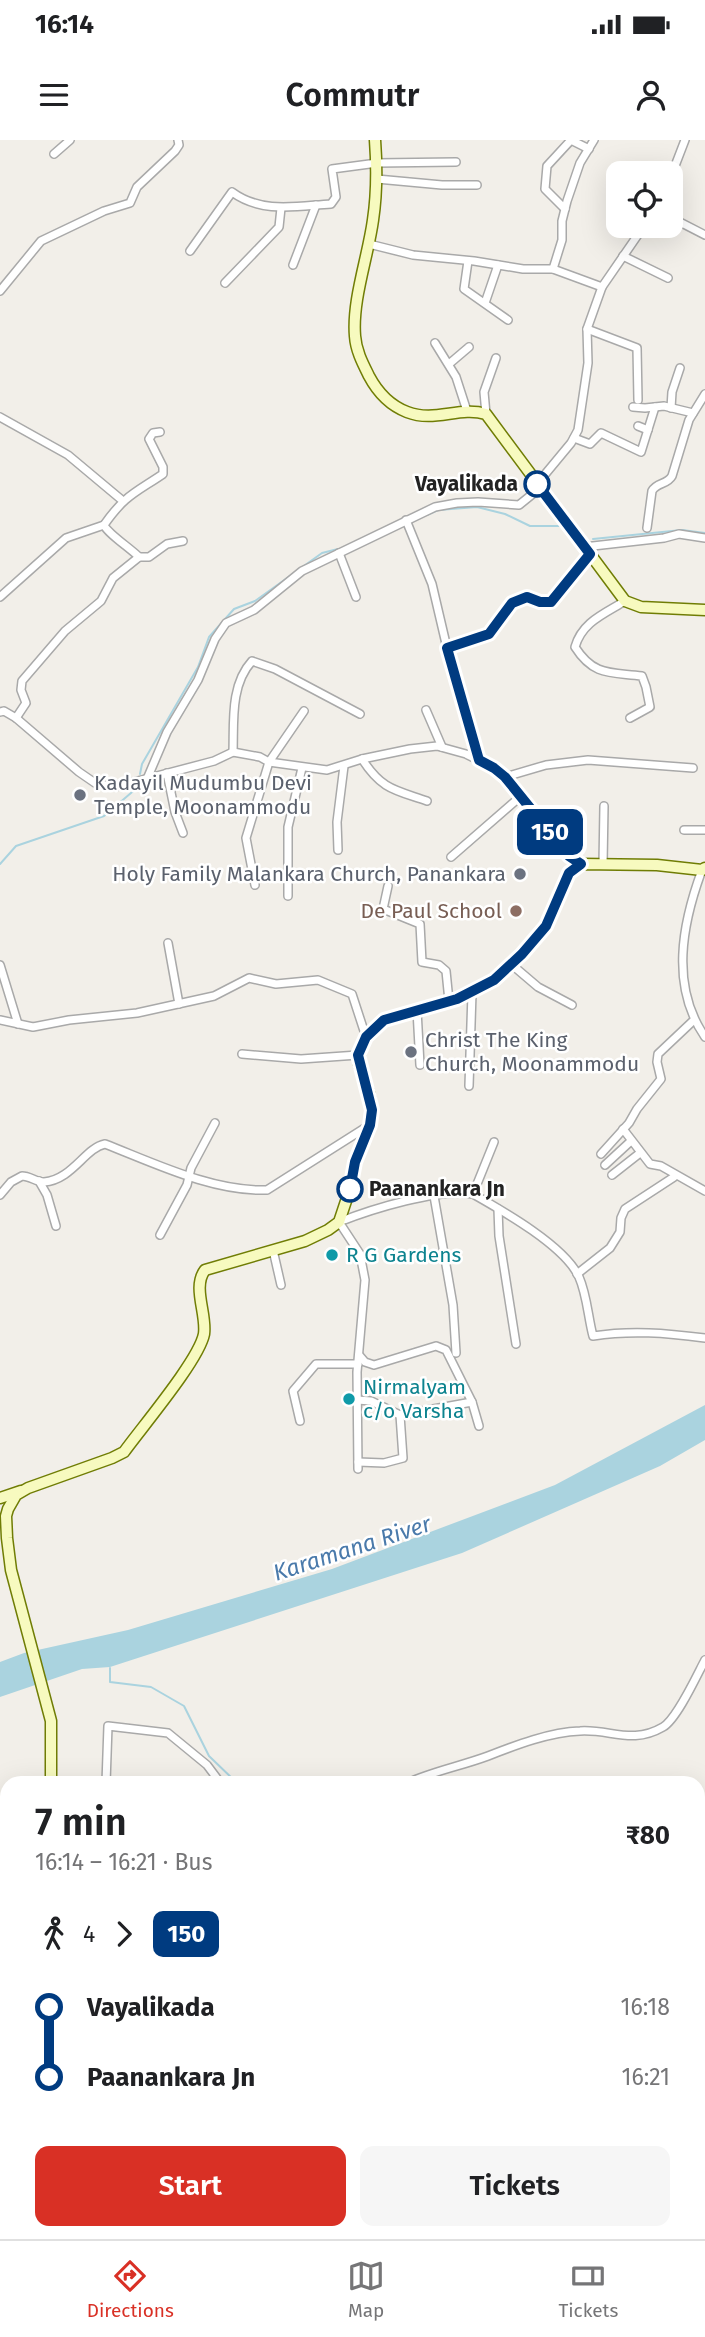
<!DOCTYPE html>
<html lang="en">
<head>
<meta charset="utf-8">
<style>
	body { margin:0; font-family:"Fira Sans",sans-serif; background:#f6f6f6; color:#202124; height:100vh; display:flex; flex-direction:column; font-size:26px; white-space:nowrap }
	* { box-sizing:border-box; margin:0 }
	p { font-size:23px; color:#757577 }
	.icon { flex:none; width:38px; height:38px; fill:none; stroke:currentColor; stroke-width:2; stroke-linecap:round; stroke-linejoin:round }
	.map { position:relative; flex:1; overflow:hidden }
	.sheet { position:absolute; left:0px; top:1636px; width:705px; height:464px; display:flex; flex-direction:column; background:#fff; border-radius:21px 21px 0 0; box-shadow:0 7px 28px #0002 }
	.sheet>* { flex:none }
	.badge { padding:0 14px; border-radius:10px; font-size:24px; line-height:46px }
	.buttons { position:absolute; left:606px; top:21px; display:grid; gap:14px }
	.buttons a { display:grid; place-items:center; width:77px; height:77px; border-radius:14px; background:#fff; box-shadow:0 7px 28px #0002; font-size:35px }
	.map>.badge { position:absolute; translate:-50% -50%; box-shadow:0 0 0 4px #fff }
	.legs { display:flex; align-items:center; gap:10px; height:77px; padding:0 35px; font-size:23px }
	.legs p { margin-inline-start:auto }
	.head { display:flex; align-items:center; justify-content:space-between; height:119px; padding:0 35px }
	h1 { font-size:38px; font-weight:600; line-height:52px }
	.cta { display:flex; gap:14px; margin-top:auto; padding:14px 35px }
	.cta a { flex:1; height:80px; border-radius:14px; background:#d93025; color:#fff; font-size:28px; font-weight:600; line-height:80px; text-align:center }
	.cta a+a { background:#f6f6f6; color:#202124 }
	ul { padding:0 35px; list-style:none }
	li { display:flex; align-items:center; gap:24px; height:70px; font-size:26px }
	li i { display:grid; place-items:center; width:10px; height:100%; margin:0 9px; background:currentColor }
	li i::after { content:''; width:18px; height:18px; margin:-9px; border:5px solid; border-radius:50%; background:#fff }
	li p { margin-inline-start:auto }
	li:first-child i { background:linear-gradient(#0000 50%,currentColor 0) }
	li:last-child i { background:linear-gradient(currentColor 50%,#0000 0) }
	.status { display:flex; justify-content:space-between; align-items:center; height:49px; padding:0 35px; background:#fff; direction:ltr }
	.status svg { height:19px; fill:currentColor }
	header { display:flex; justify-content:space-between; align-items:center; height:91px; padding:0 35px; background:#fff; font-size:32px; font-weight:600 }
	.tabs { display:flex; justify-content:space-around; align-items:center; height:98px; border-top:2px solid #e0e0e0; background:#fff; font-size:19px; color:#757577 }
	.tabs a { display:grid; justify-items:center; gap:4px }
	.tabs .current { color:#d93025 }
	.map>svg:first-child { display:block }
</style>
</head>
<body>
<div class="status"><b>16:14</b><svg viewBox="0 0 49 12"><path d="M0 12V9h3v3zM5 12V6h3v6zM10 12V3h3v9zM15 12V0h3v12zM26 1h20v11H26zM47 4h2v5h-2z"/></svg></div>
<header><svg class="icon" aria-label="menu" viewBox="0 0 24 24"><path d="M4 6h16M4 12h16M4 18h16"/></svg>Commutr<svg class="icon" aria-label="person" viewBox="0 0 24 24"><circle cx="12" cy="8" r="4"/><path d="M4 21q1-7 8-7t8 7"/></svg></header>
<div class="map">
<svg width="705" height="2099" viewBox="0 0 705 2099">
	<rect width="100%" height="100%" fill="#f2efe9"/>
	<polygon fill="#aad3df" points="705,1265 705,1300 660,1326 462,1413 110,1527 82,1529 0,1557 0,1522 24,1513 128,1490 332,1429 555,1345"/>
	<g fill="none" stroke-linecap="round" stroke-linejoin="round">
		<g stroke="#aad3df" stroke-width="2">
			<polyline points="427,375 438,370 477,367 505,374 530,386 564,386"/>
			<polyline points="593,399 682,390 705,393"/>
			<polyline points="140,634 142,624 198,527 209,497 234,469 255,461 322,413 338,409"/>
			<polyline points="0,724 16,706 104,676 138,647"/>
			<polyline points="110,1528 110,1542 151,1547 184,1566 209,1616 237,1643"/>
			<polyline points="177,2093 182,2099"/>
		</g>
		<defs>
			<g id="street">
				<polyline points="571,0 589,9"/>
				<polyline points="54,14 70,0"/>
				<polyline points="377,39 442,45 477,45"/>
				<polyline points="670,39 685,0"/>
				<polyline points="565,69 545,49 547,26 571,0"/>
				<polyline points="670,77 705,95"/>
				<polyline points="369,104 413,115 474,121 523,129 553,129 602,147 644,86"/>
				<path d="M190 111 232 52C262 74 297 66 331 64L336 57 332 29 377 23 456 22"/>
				<polyline points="623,116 668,138"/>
				<polyline points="468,121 464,149 508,180"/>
				<polyline points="293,125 316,65"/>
				<polyline points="553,129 562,100 562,81 567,61 580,23 594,0"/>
				<polyline points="225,143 279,87 281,68"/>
				<polyline points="0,151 41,101 104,71 130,63 137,47 175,11 179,5 178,0"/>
				<polyline points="485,163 498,125"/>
				<polyline points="587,189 637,208 638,260"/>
				<polyline points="435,203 456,237 467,271"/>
				<polyline points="449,224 469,207"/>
				<polyline points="633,267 645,268 664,266 693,273"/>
				<polyline points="671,268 672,252 680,228"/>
				<polyline points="486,274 484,252 496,218"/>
				<polyline points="0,277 68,315 123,361"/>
				<polyline points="638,286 648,290"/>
				<polyline points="574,298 590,304 601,293 641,312 655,267"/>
				<polyline points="537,344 571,303 578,290 588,223 587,189 602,147"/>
				<polyline points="406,380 432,444 447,508 479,620"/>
				<path d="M647 388 652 351C657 342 667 345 672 336L689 280 705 254"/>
				<polyline points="584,407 664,398 679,394 705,398"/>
				<polyline points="339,413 356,457"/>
				<path d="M139 417C130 408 107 393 104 385 125 355 135 353 163 334V327L149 299 153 293 160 292"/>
				<polyline points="0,457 66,398 104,385"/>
				<path d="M625 461C604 474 582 482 575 507 594 537 612 532 642 536L646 547 650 567 630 578"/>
				<polyline points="447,508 489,494 512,463 527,457 540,462 551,462 590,414"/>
				<polyline points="426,570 442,607"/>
				<polyline points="0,572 4,571 16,578 79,632 95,643 115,647 214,621 233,612 260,617 269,622 327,630 362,619 410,609 437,606 466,614 494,628 505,637 569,716 581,724"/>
				<polyline points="16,578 26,563 21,550 22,541 65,491 101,461 113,438 139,417 149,417 167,404 183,401"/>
				<path d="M233 612C234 582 230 545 252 521L275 529 360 574"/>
				<path d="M362 619C382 650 395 650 427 661"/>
				<polyline points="167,633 175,672 183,693"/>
				<polyline points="505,637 546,625 588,620 693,628"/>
				<polyline points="147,639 167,592 198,540 215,499 226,483 254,470 302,431 435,367 457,363 478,362 519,365 540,348"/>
				<polyline points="684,690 705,690"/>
				<polyline points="338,710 337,682 344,626"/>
				<polyline points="451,717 521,656"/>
				<polyline points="603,724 604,666"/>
				<path d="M702 730C682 784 670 846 705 897"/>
				<polyline points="255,745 246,698 269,622 304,571"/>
				<polyline points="388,746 383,769 420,784 422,822 439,825 446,831 449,861"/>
				<polyline points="288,756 288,687 302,628"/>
				<polyline points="168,803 179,864"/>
				<polyline points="511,824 538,847 572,865"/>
				<polyline points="0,825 18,884"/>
				<polyline points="417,870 420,925"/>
				<polyline points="0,880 33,887 69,880 137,873 214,856 249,838 276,844 318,840 352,854 366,897"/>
				<polyline points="242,914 301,919 358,915"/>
				<polyline points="469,946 472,853"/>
				<polyline points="623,989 650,1024 661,1026 705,1051"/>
				<polyline points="601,1014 629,983 637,969 661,939 657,922 658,914 694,880"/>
				<polyline points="605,1025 631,1001"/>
				<polyline points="612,1035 640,1013"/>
				<polyline points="39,1041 47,1055 56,1086"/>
				<polyline points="473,1054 494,1002"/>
				<path d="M0 1055 11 1042 22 1036C30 1036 36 1042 44 1042 72 1040 85 1008 105 1004 154 1023 213 1052 267 1050L368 986"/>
				<polyline points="434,1056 453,1165 456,1213"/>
				<polyline points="498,1069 499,1096 516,1204"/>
				<polyline points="160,1095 187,1045 191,1028 215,983"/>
				<polyline points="273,1110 281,1145"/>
				<polyline points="577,1134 610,1108 620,1092 621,1078 625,1069 674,1037"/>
				<polyline points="359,1215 365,1222 374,1225 436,1206 446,1210 472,1262 479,1286"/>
				<polyline points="357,1260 371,1261 400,1275 472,1262"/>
				<polyline points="300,1281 293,1251 316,1224 358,1224"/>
				<polyline points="358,1322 384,1323 403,1318 400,1275"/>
				<path d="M358 1329 357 1232 365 1140 360 1114 339 1082C372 1069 439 1048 473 1054 503 1071 565 1106 579 1137 587 1155 588 1177 593 1196 631 1190 666 1193 705 1198"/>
				<polyline points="106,1643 108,1586 168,1593 207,1625 219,1641"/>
				<path d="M407 1643C434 1631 461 1626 488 1616 516 1605 550 1592 580 1591 611 1589 632 1605 663 1587 677 1579 697 1535 705 1520"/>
				<polyline points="0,1671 7,1672"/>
				<polyline points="0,1854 7,1852"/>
				<polyline points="67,2093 68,2093"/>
				<polyline points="281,2093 284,2099"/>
				<polyline points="21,2099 26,2093"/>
			</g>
			<g id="secondary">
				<path d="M375 0C377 27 377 53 373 80 368 117 352 160 355 196 356 211 363 224 369 236 378 253 389 265 407 272 435 283 459 266 486 274L625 461 641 467 705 470"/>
				<polyline points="0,1358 21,1351"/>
				<path d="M51 1643V1581L11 1430 7 1398 6 1376 8 1369 16 1355 28 1348 112 1318 124 1312C142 1287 199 1220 204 1194 207 1174 192 1147 205 1130L305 1101 328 1090 339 1082 350 1049 355 1022 370 985 372 970 369 953 359 924 360 909 366 897 384 880 457 859 494 840 522 814 546 786 569 733 581 724 657 725 702 730 705 728"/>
				<polyline points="93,2093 94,2099"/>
			</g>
		</defs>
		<use href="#street" stroke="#a9a9a9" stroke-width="10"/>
		<use href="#secondary" stroke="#707d05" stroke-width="13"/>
		<use href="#street" stroke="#fff" stroke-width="7"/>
		<use href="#secondary" stroke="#f7fabf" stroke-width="10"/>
	</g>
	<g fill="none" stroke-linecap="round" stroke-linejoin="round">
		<defs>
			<polyline id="line-1" points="350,1049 355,1022 370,985 372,970 358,915 366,897 384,880 457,859 494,840 522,814 546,786 569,733 581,724 569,716 505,637 494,628 479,620 447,508 489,494 512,463 527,457 540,462 551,462 590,414 537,344"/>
		</defs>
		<use href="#line-1" stroke="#fff" stroke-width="16"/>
		<use href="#line-1" stroke="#003b80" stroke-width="10"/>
	</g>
	<g fill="#fff" stroke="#003b80" stroke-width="3.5">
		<circle cx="537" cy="344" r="12"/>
		<circle cx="350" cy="1049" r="12"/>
	</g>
	<g fill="#6b7280" stroke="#fff" stroke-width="2.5">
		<circle cx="80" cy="655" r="7"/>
		<circle cx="520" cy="734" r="7"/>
		<circle cx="411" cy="912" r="7"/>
	</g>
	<circle fill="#8d6e63" stroke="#fff" stroke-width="2.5" cx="516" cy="771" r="7"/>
	<g fill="#0f9aa8" stroke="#fff" stroke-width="2.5">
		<circle cx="332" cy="1115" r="7"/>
		<circle cx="349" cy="1259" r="7"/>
	</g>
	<g text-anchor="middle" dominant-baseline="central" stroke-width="5" stroke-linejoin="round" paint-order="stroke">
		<g font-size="21" font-weight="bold" fill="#222" stroke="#fff" text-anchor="end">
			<text x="518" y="344">Vayalikada</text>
			<text x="369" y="1049" text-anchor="start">Paanankara Jn</text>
		</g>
		<g font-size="21" fill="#5b616d" stroke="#fff" text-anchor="start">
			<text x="94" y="643">Kadayil Mudumbu Devi<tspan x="94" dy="24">Temple, Moonammodu</tspan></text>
			<text x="506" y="734" text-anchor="end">Holy Family Malankara Church, Panankara</text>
			<text x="425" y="900">Christ The King<tspan x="425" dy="24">Church, Moonammodu</tspan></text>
		</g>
		<g font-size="21" fill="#785e54" stroke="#fff" text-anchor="end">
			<text x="502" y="771">De Paul School</text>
		</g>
		<g font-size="21" fill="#0d838f" stroke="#fff" text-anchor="start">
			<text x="346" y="1115">R G Gardens</text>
			<text x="363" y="1247">Nirmalyam<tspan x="363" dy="24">c/o Varsha</tspan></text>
		</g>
		<g font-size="23" font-style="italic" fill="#4a7aab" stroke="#fff">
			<text transform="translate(352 1408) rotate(-18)">Karamana River</text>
		</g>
	</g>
</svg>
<div class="buttons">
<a><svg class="icon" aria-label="locate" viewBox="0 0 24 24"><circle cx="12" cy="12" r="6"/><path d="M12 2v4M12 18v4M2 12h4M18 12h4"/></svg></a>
</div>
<b class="badge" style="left:550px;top:692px;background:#003b80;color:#fff">150</b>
<section class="sheet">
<div class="head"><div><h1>7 min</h1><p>16:14 – 16:21 · Bus</p></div><b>₹80</b></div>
<div class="legs"><svg class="icon" aria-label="walk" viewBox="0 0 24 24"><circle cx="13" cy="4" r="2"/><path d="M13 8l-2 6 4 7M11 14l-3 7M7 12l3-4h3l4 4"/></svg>4<svg class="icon" aria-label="forward" viewBox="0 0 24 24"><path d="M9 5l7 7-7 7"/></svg><b class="badge" style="background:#003b80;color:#fff">150</b></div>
<ul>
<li><i style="color:#003b80"></i><b>Vayalikada</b><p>16:18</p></li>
<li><i style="color:#003b80"></i><b>Paanankara Jn</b><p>16:21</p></li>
</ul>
<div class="cta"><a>Start</a><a>Tickets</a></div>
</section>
</div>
<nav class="tabs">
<a class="current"><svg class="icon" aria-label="directions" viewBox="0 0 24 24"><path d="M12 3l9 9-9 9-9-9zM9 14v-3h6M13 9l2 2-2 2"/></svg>Directions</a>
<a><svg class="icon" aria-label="map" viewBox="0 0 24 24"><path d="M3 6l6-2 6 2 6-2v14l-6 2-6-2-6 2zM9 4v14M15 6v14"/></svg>Map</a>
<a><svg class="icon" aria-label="tickets" viewBox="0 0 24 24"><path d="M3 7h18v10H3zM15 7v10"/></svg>Tickets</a>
</nav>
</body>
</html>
